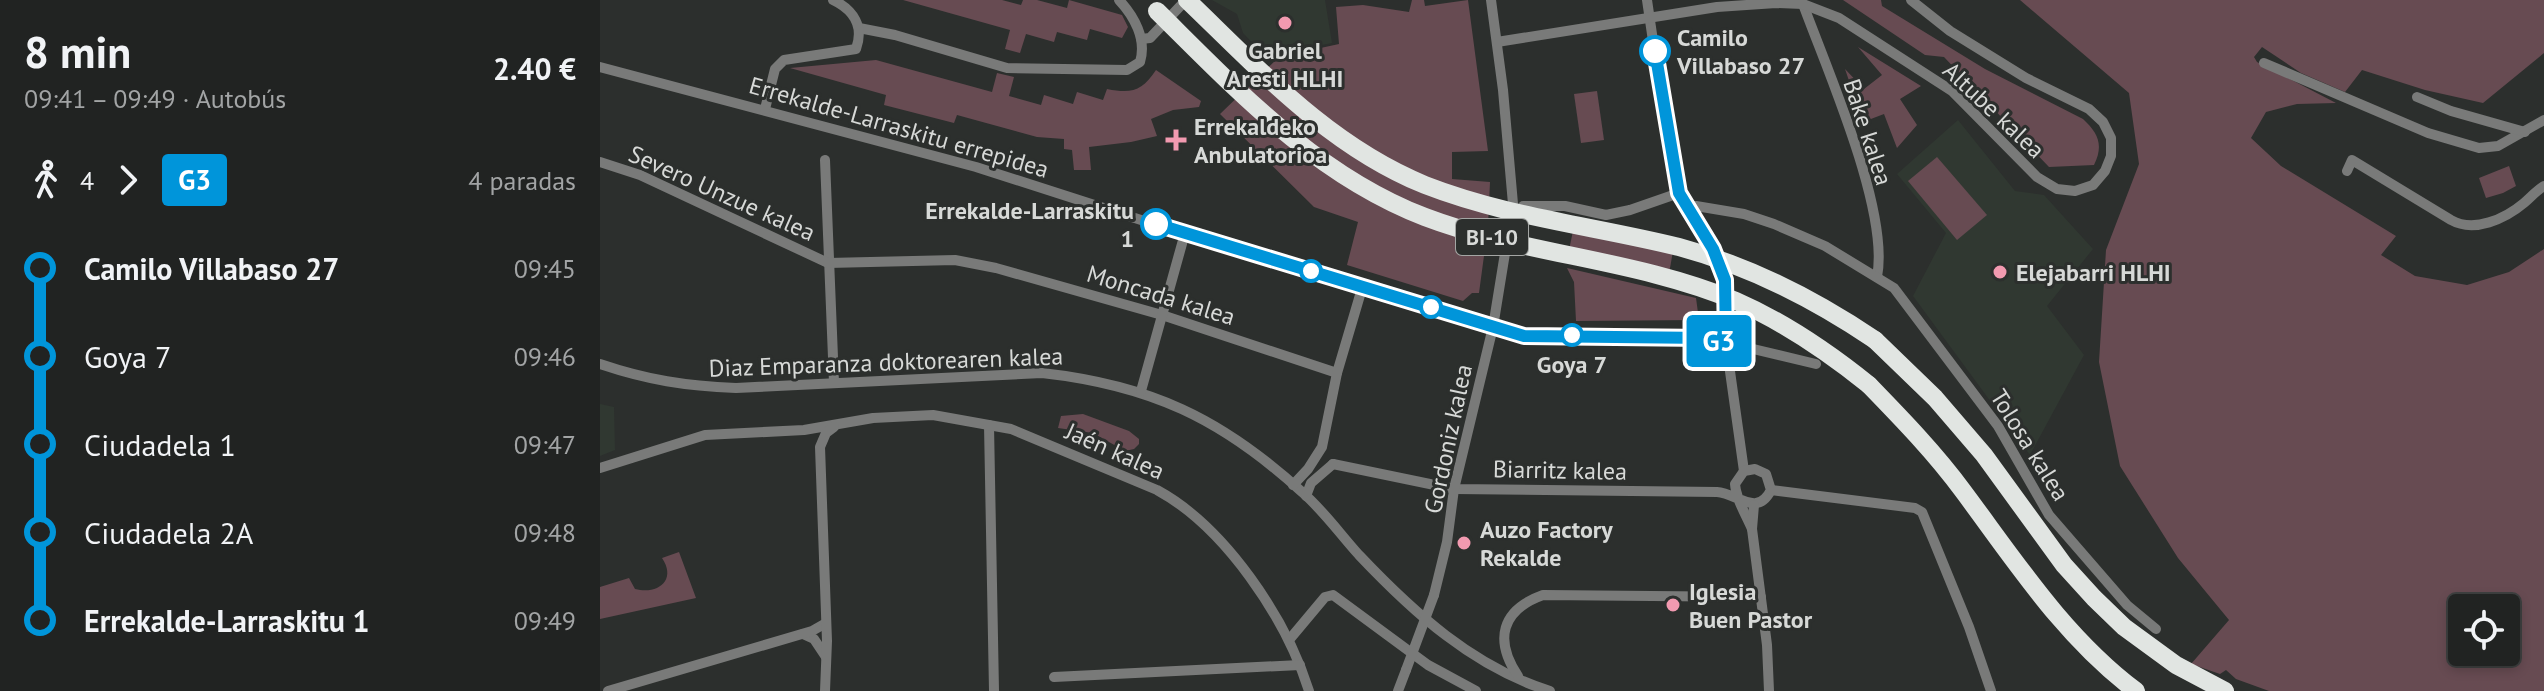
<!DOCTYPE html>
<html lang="es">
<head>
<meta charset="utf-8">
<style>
	body { margin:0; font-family:"PT Sans",sans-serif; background:#2d2f2f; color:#f1f3f6; height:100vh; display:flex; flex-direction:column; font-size:30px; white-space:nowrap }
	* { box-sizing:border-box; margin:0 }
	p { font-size:26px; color:#a2a4a5 }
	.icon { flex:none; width:44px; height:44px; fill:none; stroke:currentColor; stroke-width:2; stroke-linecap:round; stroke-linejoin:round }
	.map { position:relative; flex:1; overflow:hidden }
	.details { display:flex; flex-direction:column; background:#212322; width:600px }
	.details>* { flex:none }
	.badge { padding:0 16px; border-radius:6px; font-size:28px; line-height:52px }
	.tools { position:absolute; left:1848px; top:594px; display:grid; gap:16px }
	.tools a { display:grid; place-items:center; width:72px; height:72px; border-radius:8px; background:#212322; box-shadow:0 4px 12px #0003,0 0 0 2px #3e4040; font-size:40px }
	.map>.badge { position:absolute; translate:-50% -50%; box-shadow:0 0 0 4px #fff }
	.legs { display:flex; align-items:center; gap:12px; height:88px; padding:0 24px; font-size:26px }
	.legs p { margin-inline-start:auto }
	.headline { display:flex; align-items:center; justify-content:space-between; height:136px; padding:0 24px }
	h1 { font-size:44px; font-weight:800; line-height:60px }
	ul { padding:0 24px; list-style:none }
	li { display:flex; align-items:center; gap:28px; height:88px; font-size:30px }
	li i { display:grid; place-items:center; width:12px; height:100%; margin:0 10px; background:currentColor }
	li i::after { content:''; width:20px; height:20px; margin:-10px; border:6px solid; border-radius:50%; background:#212322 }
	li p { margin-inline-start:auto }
	li:first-child i { background:linear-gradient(#0000 50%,currentColor 0) }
	li:last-child i { background:linear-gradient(currentColor 50%,#0000 0) }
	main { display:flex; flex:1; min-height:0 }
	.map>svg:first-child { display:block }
</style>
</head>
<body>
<main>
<section class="details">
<div class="headline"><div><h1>8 min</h1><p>09:41 – 09:49 · Autobús</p></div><b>2.40 €</b></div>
<div class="legs"><svg class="icon" aria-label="walk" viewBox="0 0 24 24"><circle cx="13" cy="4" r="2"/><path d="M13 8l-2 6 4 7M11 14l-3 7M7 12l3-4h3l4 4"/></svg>4<svg class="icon" aria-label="forward" viewBox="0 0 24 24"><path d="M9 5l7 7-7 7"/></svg><b class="badge" style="background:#0095da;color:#fff">G3</b><p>4 paradas</p></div>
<ul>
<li><i style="color:#0095da"></i><b>Camilo Villabaso 27</b><p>09:45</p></li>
<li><i style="color:#0095da"></i><span>Goya 7</span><p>09:46</p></li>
<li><i style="color:#0095da"></i><span>Ciudadela 1</span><p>09:47</p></li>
<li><i style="color:#0095da"></i><span>Ciudadela 2A</span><p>09:48</p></li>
<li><i style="color:#0095da"></i><b>Errekalde-Larraskitu 1</b><p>09:49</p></li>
</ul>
</section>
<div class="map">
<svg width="1944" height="691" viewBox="0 0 1944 691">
	<rect width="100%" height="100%" fill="#2c2f2d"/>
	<g fill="#303831">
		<polygon points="612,0 725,0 732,43 701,49 700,42 693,43 692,50 679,52 668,59 643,33 637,14"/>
		<polygon points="1358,120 1415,191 1444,195 1493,249 1447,306 1484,355 1430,455 1313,296 1346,233 1297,174"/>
		<polygon points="0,404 14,407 15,450 0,456"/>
	</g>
	<g fill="#674b52" fill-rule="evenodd">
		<polygon points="303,0 402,0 421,5 423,0 437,0 467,8 469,0 522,15 528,27 522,38 490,29 487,40 457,32 454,42 426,34 420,53 405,49 410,30"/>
		<polygon points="812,0 824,0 825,6 868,0 888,151 852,152 852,179 890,182 888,226 879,293 872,293 863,301 747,265 758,222 714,207 620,114 679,57 739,44 736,7 763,5 809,12"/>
		<path d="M1243 0H1281L1282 6 1385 69 1483 119C1498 133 1504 145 1494 165L1449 167 1344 57 1325 55Z"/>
		<path d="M1420 0H1944V53L1883 103 1825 90 1762 70 1745 92 1701 73 1662 47 1654 57 1657 62 1736 103 1697 104 1666 112 1651 138 1681 166 1796 236 1781 255 1815 276 1867 285 1909 272 1944 249V691H1669L1636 679 1626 670 1620 674 1591 664 1629 620 1578 558 1520 466 1499 362 1506 250 1539 164 1529 93ZM1862 608H1906V652H1862Z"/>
		<polygon points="1258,47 1321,86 1300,99 1317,125 1297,148 1284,114 1263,122 1245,69 1264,89 1282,75"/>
		<path d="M276 60 392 92 397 73 414 77 409 96 441 105 444 95 473 104 477 92 503 100 507 89C532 94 542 91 556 70L601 101 599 107 573 110 551 119 557 136 531 142 489 147 491 170H474L472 150 464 149V139L437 137 357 115 354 123 284 105 286 95 190 68Z"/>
		<polygon points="997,91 1004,140 981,143 974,94"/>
		<polygon points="1337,157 1387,215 1357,240 1308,181"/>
		<polygon points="1909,166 1916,186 1903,193 1886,198 1879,178"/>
		<polygon points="974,226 1074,245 1069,274 968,255"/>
		<polygon points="967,268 1096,298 1099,320 976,321 974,282"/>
		<polygon points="483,414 529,431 539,439 539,444 534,449 525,451 493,433 458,428 461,416"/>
		<path d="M79 552 96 598 0 619V587L29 578 35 589C58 595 77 580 62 558Z"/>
	</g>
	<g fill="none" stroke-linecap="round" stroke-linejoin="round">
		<g stroke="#797a79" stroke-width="10">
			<polyline points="1047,0 1064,116 1079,193 1113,249 1125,280 1126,343 1144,471"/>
			<path d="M1203 4C1227 70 1290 211 1277 277"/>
			<path d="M259 28 295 35 407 68 527 70 540 62C547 39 534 16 519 0"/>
			<polyline points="541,39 550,38 586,0"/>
			<polyline points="897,42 1117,7 1176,3 1203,4 1239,18 1352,91 1437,177 1457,189 1475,191 1493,185 1505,171 1511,156 1511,138 1503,122 1489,109 1426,78 1350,31 1311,0"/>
			<polyline points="1664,63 1828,133 1879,148 1898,146 1944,120"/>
			<polyline points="0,67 376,167 569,229 924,336 1107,338 1216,364"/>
			<polyline points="1817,97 1851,111 1925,132"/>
			<path d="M165 109 175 69 184 60 256 49C264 27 254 10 233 0"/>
			<polyline points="225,160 234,382"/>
			<polyline points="0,162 40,175 228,263 355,260 396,268 562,315 737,373"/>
			<path d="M1747 171 1752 160 1851 220C1874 233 1905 219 1924 203 1931 197 1936 191 1944 186"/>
			<polyline points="923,206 965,206 1006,215 1030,210 1079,193"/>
			<polyline points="1089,210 1096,206 1144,214 1174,224 1225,246 1294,288 1398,426 1449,515 1527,605 1556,629"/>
			<path d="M0 364C47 380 86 386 136 388L442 373C550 385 621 418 702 492 723 510 740 534 759 555 813 612 873 667 950 691"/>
			<polyline points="541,391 585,233"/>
			<polyline points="389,425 394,691"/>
			<path d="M733 464 854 489 1117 492C1137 493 1157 518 1171 490L1166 474 1155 469 1144 471 1135 484C1136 499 1146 515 1152 529"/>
			<path d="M0 468 105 435 204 430 273 418 333 415 411 429 557 490C625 527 686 618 709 691"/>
			<polyline points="693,485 708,469 722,447 737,373 763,285"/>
			<polyline points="1171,490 1315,508 1322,512 1369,627 1391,691"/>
			<polyline points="706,496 711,483 733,464"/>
			<polyline points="1154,505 1152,529 1167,645 1169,691"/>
			<polyline points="834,595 847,542 854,489 893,327 913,204 903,90 891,0"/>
			<polyline points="203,634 214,639 226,657"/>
			<polyline points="689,640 725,597 733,595 828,665 876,691"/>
			<path d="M918 676C894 640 901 610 943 595L1161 597"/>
			<polyline points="454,677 700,665"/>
			<polyline points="8,691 212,631 226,623"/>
			<polyline points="225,691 227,641 220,447 226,433 234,427"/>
			<polyline points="798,691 806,670"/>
		</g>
		<g stroke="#e1e5e2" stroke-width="18">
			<polyline points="1275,340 1335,398 1384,455 1464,565 1494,598 1524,627 1576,665 1625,691"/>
			<path d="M1269 385C1302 419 1335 453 1363 491 1416 562 1464 637 1536 691"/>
		</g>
		<polyline stroke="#797a79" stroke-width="10" points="806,670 834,595"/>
		<g stroke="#e1e5e2" stroke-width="18">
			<path d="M587 0C660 70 729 146 825 185 907 217 994 226 1079 247 1150 266 1214 299 1275 340"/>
			<path d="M557 11C638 91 716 175 825 217 925 255 1036 259 1136 301 1184 322 1228 352 1269 385"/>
		</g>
	</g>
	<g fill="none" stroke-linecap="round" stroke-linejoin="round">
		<defs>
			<polyline id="line-1" points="556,224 924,336 1107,338 1126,343 1125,280 1113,249 1079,193 1055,51"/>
		</defs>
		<use href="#line-1" stroke="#fff" stroke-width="18"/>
		<use href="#line-1" stroke="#0095da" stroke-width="12"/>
	</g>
	<g fill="#f29ab0" stroke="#2c2f2d" stroke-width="3">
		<circle cx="685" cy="23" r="8"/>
		<path d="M572 128h8v8h8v8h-8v8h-8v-8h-8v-8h8z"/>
		<circle cx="1400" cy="272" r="8"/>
		<circle cx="864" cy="543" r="8"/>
		<circle cx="1073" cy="605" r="8"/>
	</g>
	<g fill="#fff" stroke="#0095da" stroke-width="4">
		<circle cx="1055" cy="51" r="14"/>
		<circle cx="556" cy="224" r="14"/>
		<circle cx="711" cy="271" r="10"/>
		<circle cx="831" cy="307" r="10"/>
		<circle cx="972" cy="335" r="10"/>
	</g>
	<g text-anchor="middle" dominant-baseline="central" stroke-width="6" stroke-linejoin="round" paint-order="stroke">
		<rect fill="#2c2f2d" stroke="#a4a6a4" stroke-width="2" x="856" y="219" width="72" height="36" rx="6"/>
		<g font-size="22" font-weight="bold" fill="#d7d9d7">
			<text x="892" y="237">BI-10</text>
		</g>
		<g font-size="24" font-weight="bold" fill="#d7d9d7" stroke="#2c2f2d" text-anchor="start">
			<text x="1077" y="37">Camilo<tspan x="1077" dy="28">Villabaso 27</tspan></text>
			<text x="534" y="210" text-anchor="end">Errekalde-Larraskitu<tspan x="534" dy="28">1</tspan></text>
			<text x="972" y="364" text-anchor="middle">Goya 7</text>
		</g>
		<g font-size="24" font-weight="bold" fill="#d7d9d7" stroke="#2c2f2d" text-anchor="start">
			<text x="685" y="50" text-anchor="middle">Gabriel<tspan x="685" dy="28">Aresti HLHI</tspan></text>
			<text x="594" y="126">Errekaldeko<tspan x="594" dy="28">Anbulatorioa</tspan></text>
			<text x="1416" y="272">Elejabarri HLHI</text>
			<text x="880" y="529">Auzo Factory<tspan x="880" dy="28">Rekalde</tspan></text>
			<text x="1089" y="591">Iglesia<tspan x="1089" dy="28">Buen Pastor</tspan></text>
		</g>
		<g font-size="24" fill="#d7d9d7" stroke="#2c2f2d">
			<text transform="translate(1394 110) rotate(43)">Altube kalea</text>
			<text transform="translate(299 127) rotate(16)">Errekalde-Larraskitu errepidea</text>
			<text transform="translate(1268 132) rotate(72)">Bake kalea</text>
			<text transform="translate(122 193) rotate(24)">Severo Unzue kalea</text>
			<text transform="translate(561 295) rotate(17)">Moncada kalea</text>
			<text transform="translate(286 362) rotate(-2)">Diaz Emparanza doktorearen kalea</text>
			<text transform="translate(848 439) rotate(-78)">Gordoniz kalea</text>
			<text transform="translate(1430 445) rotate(58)">Tolosa kalea</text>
			<text transform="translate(515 451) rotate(24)">Jaén kalea</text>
			<text transform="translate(960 470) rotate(1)">Biarritz kalea</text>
		</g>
	</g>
</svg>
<div class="tools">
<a><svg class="icon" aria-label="locate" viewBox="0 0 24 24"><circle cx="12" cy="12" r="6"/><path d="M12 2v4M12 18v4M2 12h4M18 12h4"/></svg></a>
</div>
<b class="badge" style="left:1119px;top:341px;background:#0095da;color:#fff">G3</b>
</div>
</main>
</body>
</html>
